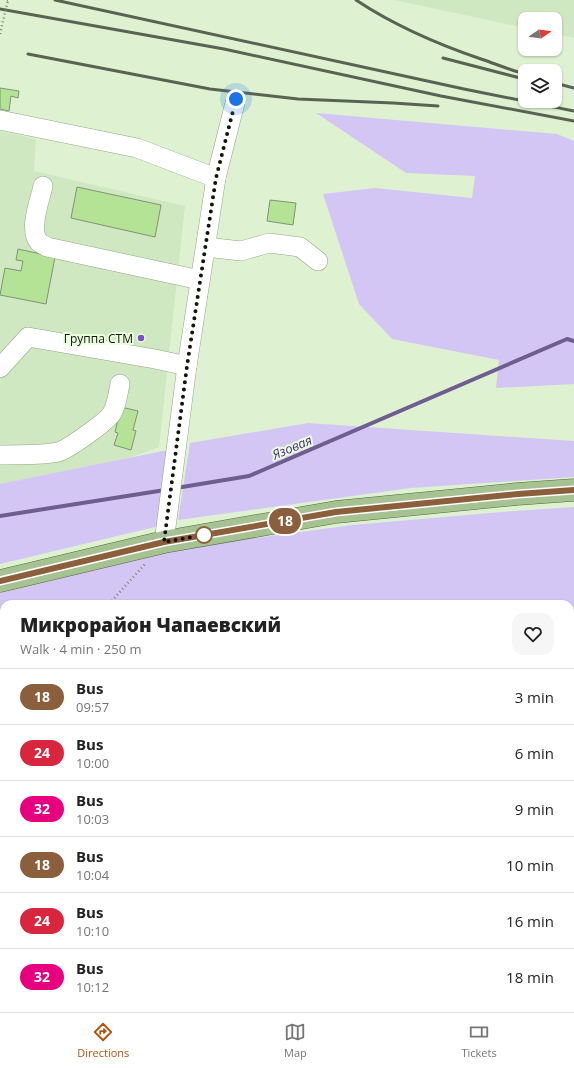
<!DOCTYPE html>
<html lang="en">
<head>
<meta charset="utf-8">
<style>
	body { margin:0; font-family:"Open Sans",sans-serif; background:#f6f6f6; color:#222; height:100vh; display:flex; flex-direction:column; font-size:15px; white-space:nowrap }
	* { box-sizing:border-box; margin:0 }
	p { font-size:13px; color:#767676 }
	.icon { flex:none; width:22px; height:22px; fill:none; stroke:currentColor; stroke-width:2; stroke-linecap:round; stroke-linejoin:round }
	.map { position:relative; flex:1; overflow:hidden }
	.panel { position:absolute; left:0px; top:600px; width:574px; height:412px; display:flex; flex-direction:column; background:#fff; border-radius:12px 12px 0 0; box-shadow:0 1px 3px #0004 }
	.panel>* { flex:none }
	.badge { padding:0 8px; border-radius:13px; font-size:14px; line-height:26px }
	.needle { width:26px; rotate:77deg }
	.fabs { position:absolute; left:518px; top:12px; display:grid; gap:8px }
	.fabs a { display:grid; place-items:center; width:44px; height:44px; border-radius:8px; background:#fff; box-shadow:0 1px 3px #0004; font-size:20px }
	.you { position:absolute; width:20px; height:20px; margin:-10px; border:3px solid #fff; border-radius:50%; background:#1a73e8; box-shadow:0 0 0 6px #1a73e833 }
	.map>.badge { position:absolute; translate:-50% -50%; box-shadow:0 0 0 2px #fff }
	.round { display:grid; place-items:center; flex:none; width:42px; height:42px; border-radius:12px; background:#f6f6f6 }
	.summary { display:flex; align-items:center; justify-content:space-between; height:68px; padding:0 20px }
	h1 { font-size:19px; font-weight:800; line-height:30px }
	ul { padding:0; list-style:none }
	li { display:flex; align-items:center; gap:12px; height:56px; padding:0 20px; border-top:1px solid #e0e0e0 }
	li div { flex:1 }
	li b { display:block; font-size:15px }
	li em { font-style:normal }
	li .badge { min-width:44px; font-weight:700; text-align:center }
	.tab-bar { display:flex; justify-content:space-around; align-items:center; height:56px; border-top:1px solid #e0e0e0; background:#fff; font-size:11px; color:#767676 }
	.tab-bar a { display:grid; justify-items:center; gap:2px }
	.tab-bar .current { color:#b45309 }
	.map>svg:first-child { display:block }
</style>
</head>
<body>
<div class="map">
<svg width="574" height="1012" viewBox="0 0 574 1012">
	<rect width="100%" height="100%" fill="#def2d2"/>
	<g fill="#d0e8c1">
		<polygon points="394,0 574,0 574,38 555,34 555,19 525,19 525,28"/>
		<polygon points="0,131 36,139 34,171 185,206 159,447 0,506"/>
	</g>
	<g fill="#d3c6f4">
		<polygon points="316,113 557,134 574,141 574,384 496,388 499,360 392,339 359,304 323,194 375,188 472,198 475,176 406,173"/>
		<polygon points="308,423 574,441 574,477 411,488 178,520 190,443"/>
		<polygon points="168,450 159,526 0,564 0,484"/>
		<polygon points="574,507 574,703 570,704 570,604 4,604 4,758 0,759 0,593 175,549 352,525 514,511"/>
	</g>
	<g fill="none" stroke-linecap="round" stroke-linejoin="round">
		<g stroke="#6e5e8f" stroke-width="4">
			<polyline points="176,488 249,476 567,339 574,341"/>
			<polyline points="0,516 165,490"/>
		</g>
	</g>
	<g fill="#b5e396" stroke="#819376">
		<polygon points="0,88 19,91 18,98 11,96 9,111 0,109"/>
		<polygon points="77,187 161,205 155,237 71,218"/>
		<polygon points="270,200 296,203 293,225 267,221"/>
		<polygon points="18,249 55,257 46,304 0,295 5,268 21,271 23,261 16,260"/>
		<polygon points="121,407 138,411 133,430 136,431 131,450 114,445 118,433 115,432"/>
		<polygon points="4,865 4,879 0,880 0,866"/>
		<polygon points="196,1008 211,1008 211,1012 197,1012"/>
		<polygon points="232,1008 246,1008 247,1012 232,1012"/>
		<polygon points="259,1008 289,1008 289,1009 276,1012 266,1012 265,1009 260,1010"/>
		<polygon points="307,1008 330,1008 309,1012 308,1012"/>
		<polygon points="383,1008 390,1008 390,1012 372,1012 371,1011"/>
	</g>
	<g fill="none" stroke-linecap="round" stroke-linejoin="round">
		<defs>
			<g id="minor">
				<polyline points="0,120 137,148 216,178"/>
				<path d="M43 186C40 200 28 230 39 242 41 244 44 245 47 247L200 280"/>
				<polyline points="206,247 241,251 269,243 300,247 318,261"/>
				<polyline points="0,368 28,337 155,359 187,366"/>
				<path d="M0 455C19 454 40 456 58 452 67 450 108 421 112 413 117 405 118 393 120 384"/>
				<polyline points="164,542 187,366 216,178 236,99"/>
				<polyline points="0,785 4,782"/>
				<polyline points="570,915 574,914"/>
				<polyline points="432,1008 433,1012"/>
				<polyline points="7,1012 67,1008"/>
			</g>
			<polyline id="major" points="0,581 164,542 336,512 517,494 574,490"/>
		</defs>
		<use href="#minor" stroke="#93a688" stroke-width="20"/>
		<use href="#major" stroke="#4c6c34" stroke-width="23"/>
		<g stroke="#7a8771" stroke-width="2.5" stroke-dasharray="1 3" stroke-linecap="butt">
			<polyline points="7,0 8,0"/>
			<polyline points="109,604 145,564"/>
			<polyline points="0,742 4,736"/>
		</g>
		<use href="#minor" stroke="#fff" stroke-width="19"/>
		<use href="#major" stroke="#a7c292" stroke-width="22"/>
		<g stroke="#596351" stroke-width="3">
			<polyline points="55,0 464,89 574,111"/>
			<path d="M356 0C395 26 437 44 481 59 496 64 510 70 525 74"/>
			<polyline points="0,9 224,49 441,96 574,121"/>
			<polyline points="28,54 210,89 298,99 393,103 438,106"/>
			<polyline points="443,58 524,79"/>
			<polyline points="555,83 574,88"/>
		</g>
		<polyline stroke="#7a8771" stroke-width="2.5" stroke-dasharray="1 3" stroke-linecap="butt" points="0,34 8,0"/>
	</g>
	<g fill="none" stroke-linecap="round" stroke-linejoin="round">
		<defs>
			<polyline id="line" points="0,581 164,542 336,512 518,494 574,490"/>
		</defs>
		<use href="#line" stroke="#fff" stroke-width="9"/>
		<use href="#line" stroke="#8b5e3c" stroke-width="6"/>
		<polyline stroke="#10160b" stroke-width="4" stroke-dasharray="0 7.2" points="204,535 164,542 187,366 216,178 236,99"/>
	</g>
	<circle fill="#7d4ec6" stroke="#ebffdf" stroke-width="1.5" cx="141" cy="338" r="4"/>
	<circle fill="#fff" stroke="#8b5e3c" stroke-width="2" cx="204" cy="535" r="8"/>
	<g text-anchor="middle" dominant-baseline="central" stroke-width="4" stroke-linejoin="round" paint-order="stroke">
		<g font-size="12" fill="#10160b" stroke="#ebffdf" text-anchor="end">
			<text x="133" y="338">Группа СТМ</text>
		</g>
		<g font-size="13" font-style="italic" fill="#512c86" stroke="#ebffdf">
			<text transform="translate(292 447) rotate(-23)">Язовая</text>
		</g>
	</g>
</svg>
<div class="fabs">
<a><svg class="needle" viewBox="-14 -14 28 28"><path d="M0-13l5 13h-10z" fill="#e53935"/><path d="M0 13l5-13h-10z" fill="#767676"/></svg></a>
<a><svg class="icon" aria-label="layers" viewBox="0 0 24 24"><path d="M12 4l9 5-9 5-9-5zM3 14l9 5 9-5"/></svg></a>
</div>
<div class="you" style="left:236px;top:99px"></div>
<b class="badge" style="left:285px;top:521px;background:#8b5e3c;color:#fff">18</b>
<section class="panel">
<div class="summary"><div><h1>Микрорайон Чапаевский</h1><p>Walk · 4 min · 250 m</p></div><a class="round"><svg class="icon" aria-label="heart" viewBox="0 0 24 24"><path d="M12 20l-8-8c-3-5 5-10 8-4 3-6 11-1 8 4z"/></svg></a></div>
<ul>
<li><span class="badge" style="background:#8b5e3c;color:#fff">18</span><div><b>Bus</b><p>09:57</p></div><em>3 min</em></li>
<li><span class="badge" style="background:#d7263d;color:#fff">24</span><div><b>Bus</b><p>10:00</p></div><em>6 min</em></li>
<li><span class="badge" style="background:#e6007e;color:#fff">32</span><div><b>Bus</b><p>10:03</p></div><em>9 min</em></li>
<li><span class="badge" style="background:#8b5e3c;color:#fff">18</span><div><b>Bus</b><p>10:04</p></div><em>10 min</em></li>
<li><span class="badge" style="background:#d7263d;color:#fff">24</span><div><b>Bus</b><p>10:10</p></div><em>16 min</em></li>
<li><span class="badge" style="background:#e6007e;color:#fff">32</span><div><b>Bus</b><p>10:12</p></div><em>18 min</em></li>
</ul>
</section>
</div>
<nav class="tab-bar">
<a class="current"><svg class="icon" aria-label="directions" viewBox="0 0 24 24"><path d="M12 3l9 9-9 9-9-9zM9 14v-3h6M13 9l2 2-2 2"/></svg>Directions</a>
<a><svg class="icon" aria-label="map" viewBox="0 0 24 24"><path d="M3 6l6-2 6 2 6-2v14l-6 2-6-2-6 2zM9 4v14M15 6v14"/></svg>Map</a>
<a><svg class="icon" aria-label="tickets" viewBox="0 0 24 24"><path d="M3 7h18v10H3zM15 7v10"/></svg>Tickets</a>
</nav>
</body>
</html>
